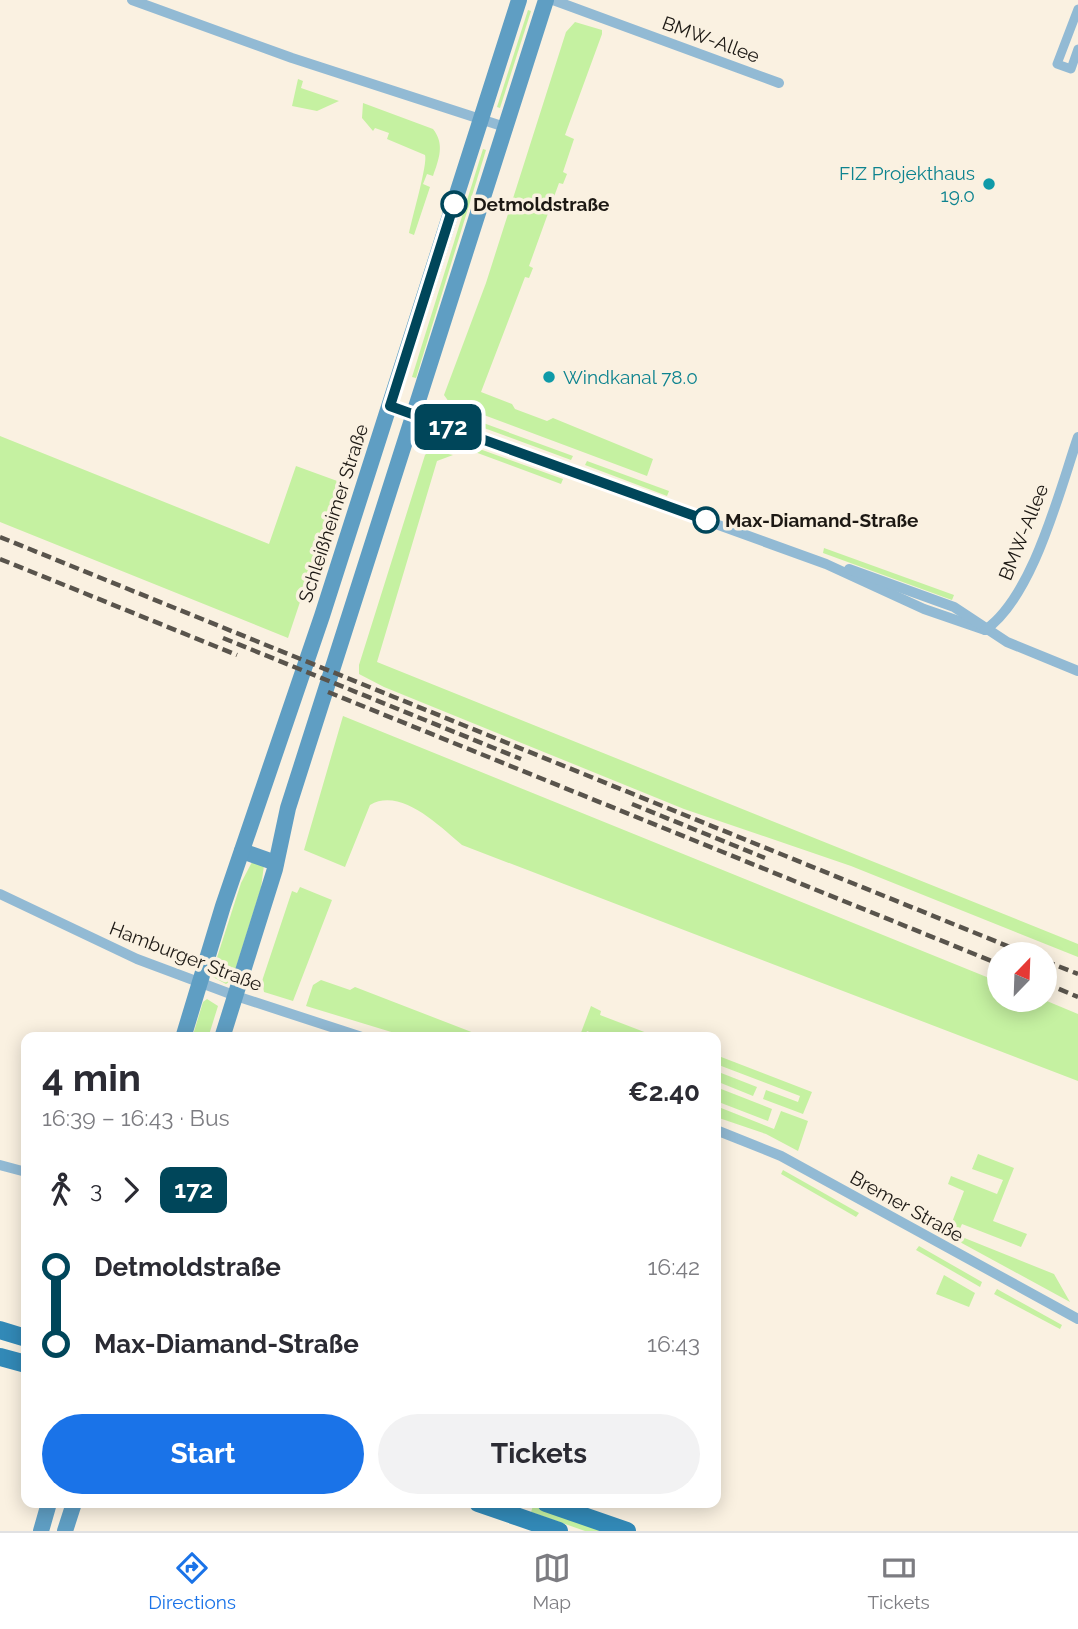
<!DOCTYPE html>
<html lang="en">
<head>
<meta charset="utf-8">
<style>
	body { margin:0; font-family:Raleway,sans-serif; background:#f2f2f3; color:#2b2b33; height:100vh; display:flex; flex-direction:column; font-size:26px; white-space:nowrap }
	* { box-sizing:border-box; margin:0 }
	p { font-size:23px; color:#7c7c81 }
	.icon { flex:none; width:38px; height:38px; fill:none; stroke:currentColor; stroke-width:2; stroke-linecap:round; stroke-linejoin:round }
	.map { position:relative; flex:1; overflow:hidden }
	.sheet { position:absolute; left:21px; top:1032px; width:700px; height:476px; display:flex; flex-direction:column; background:#fff; border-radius:14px; box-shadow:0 4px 18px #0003 }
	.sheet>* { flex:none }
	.badge { padding:0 14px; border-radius:10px; font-size:24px; line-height:46px }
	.needle { width:46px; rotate:23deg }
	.tools { position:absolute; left:987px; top:942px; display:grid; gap:14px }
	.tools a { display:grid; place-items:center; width:70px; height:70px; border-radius:50%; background:#fff; box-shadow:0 4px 18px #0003; font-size:35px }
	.map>.badge { position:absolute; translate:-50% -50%; box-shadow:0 0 0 4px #fff }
	.legs { display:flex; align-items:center; gap:10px; height:77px; padding:0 21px; font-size:23px }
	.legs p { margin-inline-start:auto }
	.head { display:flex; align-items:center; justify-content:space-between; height:119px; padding:0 21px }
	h1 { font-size:38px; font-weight:700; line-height:52px }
	.button { display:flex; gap:14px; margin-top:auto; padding:14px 21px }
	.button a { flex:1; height:80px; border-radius:42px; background:#1a73e8; color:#fff; font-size:28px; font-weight:700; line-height:80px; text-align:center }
	.button a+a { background:#f2f2f3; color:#2b2b33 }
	ul { padding:0 21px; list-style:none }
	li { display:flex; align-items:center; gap:24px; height:77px; font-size:26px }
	li i { display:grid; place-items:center; width:10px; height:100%; margin:0 9px; background:currentColor }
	li i::after { content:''; width:18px; height:18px; margin:-9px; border:5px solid; border-radius:50%; background:#fff }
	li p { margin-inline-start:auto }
	li:first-child i { background:linear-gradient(#0000 50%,currentColor 0) }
	li:last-child i { background:linear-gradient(currentColor 50%,#0000 0) }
	.dock { display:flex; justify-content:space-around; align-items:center; height:98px; border-top:2px solid #e1e1e2; background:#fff; font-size:19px; color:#7c7c81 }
	.dock a { display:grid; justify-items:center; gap:4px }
	.dock .current { color:#1a73e8 }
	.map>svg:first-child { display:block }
</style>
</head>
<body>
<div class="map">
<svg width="1078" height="1531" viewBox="0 0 1078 1531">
	<rect width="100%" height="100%" fill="#faf1e1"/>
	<g fill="#c5f1a1">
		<polygon points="528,10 531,11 500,108 497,107"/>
		<polygon points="575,22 602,30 602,34 565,135 574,139 563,172 567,174 563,184 559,183 529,266 533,268 529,278 525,277 481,392 512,404 515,409 547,421 553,418 653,459 647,476 449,402 444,395 486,283 566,32"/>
		<polygon points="298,79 303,81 301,88 339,101 317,111 292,106"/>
		<path d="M363 103 433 129C445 144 439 159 433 176L427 174 423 184 430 187 414 235 409 233C412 218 428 163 425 155L387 139 389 133 375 128 373 131 362 118Z"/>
		<polygon points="483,149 486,150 416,378 412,377"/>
		<polygon points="445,409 573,456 571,460 443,413"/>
		<polygon points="441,435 563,479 561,484 437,438"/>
		<polygon points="0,436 269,544 296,466 340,482 288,638 0,522"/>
		<polygon points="430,450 453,455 437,461 377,662 1078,944 1078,957 851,866 684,809 384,687 359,674 359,665 425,455"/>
		<polygon points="587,461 669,491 667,496 585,465"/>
		<polygon points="824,548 954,595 952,600 823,553"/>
		<path d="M343 716 999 982V999H1042L1078 1014V1081L462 845C439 826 401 787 370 805L345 867 304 850Z"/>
		<polygon points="252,862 264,865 261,888 232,980 226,984 211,976 241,883"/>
		<polygon points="300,887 332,900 293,1001 264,992 262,981 292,891 297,893"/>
		<polygon points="321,980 350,990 355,987 487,1038 411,1038 306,1006 313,985"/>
		<polygon points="207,999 218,1006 208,1038 192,1038 203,1002"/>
		<polygon points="591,1006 601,1011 600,1015 660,1038 604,1038 587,1031 584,1038 579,1038"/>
		<polygon points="716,1055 812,1092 803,1114 763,1099 766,1090 798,1102 800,1096 716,1064"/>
		<polygon points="716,1071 757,1087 753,1096 716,1081"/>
		<polygon points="716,1087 772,1109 768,1121 716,1101"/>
		<polygon points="716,1106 774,1129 781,1111 808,1121 798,1151 766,1134 716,1117"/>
		<polygon points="978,1154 1014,1168 993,1221 1027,1234 1021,1247 962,1224 957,1235 1054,1274 1070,1302 947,1235 964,1191 948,1184 951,1176 997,1194 1003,1180 972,1169"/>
		<polygon points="783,1170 859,1213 856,1217 781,1174"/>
		<polygon points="919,1246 982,1282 980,1287 916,1250"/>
		<polygon points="944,1275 975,1293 969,1307 936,1294"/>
		<polygon points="997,1289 1062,1325 1060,1329 994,1294"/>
		<polygon points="533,1506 604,1531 585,1531 531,1512"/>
	</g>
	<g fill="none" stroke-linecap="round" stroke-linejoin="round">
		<polyline stroke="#92bad4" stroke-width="9" points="1078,9 1057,64 1071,69 1078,49"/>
		<g stroke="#92bad4" stroke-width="10">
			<polyline points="132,0 292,58 508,128"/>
			<polyline points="553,0 779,83"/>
			<polyline points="390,406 826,564 924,609 985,630"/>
			<polyline points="849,569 954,607 1007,642 1078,671"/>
			<path d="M985 630C1033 597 1059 492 1078 437"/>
			<polyline points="0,894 137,959 236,996 365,1038"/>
			<polyline points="716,1130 781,1156 1078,1319"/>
			<polyline points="0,1165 26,1172"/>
		</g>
		<g stroke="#5f9ec3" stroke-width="16">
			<polyline points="242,851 276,863"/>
			<polyline points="183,1038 223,906 322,616 519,0"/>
			<polyline points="222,1038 275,869 288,808 546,0"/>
			<polyline points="41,1531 49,1503"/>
			<polyline points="65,1531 74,1503"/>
		</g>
		<g stroke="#3289b7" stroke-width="18">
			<polyline points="0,1330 26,1338"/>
			<polyline points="0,1357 26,1364"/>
			<polyline points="478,1503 559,1531"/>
			<polyline points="546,1503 627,1531"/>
		</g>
		<g stroke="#59544c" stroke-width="4.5" stroke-dasharray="10 5" stroke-linecap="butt">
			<polyline points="0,537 1027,954"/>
			<polyline points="0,559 237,655"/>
			<polyline points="223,638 521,759"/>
			<polyline points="328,692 999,964"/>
			<polyline points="632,804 765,858"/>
			<polyline points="1045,961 1078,974"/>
			<polyline points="1045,983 1078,997"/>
		</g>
	</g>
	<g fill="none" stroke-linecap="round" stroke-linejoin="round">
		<defs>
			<polyline id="line-1" points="454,204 390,406 706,520"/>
		</defs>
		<use href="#line-1" stroke="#fff" stroke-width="16"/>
		<use href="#line-1" stroke="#00465a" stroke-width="10"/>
	</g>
	<g fill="#0f9aa8" stroke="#faf1e1" stroke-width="2.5">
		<circle cx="989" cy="184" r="7"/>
		<circle cx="549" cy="377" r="7"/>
	</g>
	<g fill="#fff" stroke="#00465a" stroke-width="3.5">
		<circle cx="454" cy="204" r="12"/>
		<circle cx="706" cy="520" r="12"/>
	</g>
	<g text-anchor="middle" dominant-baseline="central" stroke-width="7" stroke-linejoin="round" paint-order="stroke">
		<g font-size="19" fill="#1d1914" stroke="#faf1e1">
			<text transform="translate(711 39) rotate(20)">BMW-Allee</text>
			<text transform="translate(333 513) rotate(-72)">Schleißheimer Straße</text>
			<text transform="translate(1023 532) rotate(-68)">BMW-Allee</text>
			<text transform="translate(186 956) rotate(21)">Hamburger Straße</text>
			<text transform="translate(907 1206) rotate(29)">Bremer Straße</text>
		</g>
		<g font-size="19" fill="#0d838f" stroke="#faf1e1" text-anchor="end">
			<text x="975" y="173">FIZ Projekthaus<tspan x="975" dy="22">19.0</tspan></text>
			<text x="563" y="377" text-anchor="start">Windkanal 78.0</text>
		</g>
		<g font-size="19" font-weight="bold" fill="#1d1914" stroke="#faf1e1" text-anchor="start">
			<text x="473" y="204">Detmoldstraße</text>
			<text x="725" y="520">Max-Diamand-Straße</text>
		</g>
	</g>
</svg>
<div class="tools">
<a><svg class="needle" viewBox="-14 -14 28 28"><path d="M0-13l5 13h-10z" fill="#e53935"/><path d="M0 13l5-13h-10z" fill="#7c7c81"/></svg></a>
</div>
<b class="badge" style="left:448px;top:427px;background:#00465a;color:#fff">172</b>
<section class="sheet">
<div class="head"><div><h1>4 min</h1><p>16:39 – 16:43 · Bus</p></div><b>€2.40</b></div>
<div class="legs"><svg class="icon" aria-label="walk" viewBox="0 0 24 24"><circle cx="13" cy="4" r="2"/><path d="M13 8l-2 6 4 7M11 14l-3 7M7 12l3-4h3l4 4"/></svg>3<svg class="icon" aria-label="forward" viewBox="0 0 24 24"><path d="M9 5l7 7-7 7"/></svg><b class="badge" style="background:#00465a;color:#fff">172</b></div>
<ul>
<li><i style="color:#00465a"></i><b>Detmoldstraße</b><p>16:42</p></li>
<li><i style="color:#00465a"></i><b>Max-Diamand-Straße</b><p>16:43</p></li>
</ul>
<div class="button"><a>Start</a><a>Tickets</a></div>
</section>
</div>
<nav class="dock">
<a class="current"><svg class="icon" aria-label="directions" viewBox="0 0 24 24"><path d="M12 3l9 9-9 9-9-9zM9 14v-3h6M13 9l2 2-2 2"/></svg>Directions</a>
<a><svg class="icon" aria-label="map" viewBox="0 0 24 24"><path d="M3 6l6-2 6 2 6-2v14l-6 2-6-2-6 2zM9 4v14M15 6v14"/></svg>Map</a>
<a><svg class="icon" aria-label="tickets" viewBox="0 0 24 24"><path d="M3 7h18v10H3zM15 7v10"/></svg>Tickets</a>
</nav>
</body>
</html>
